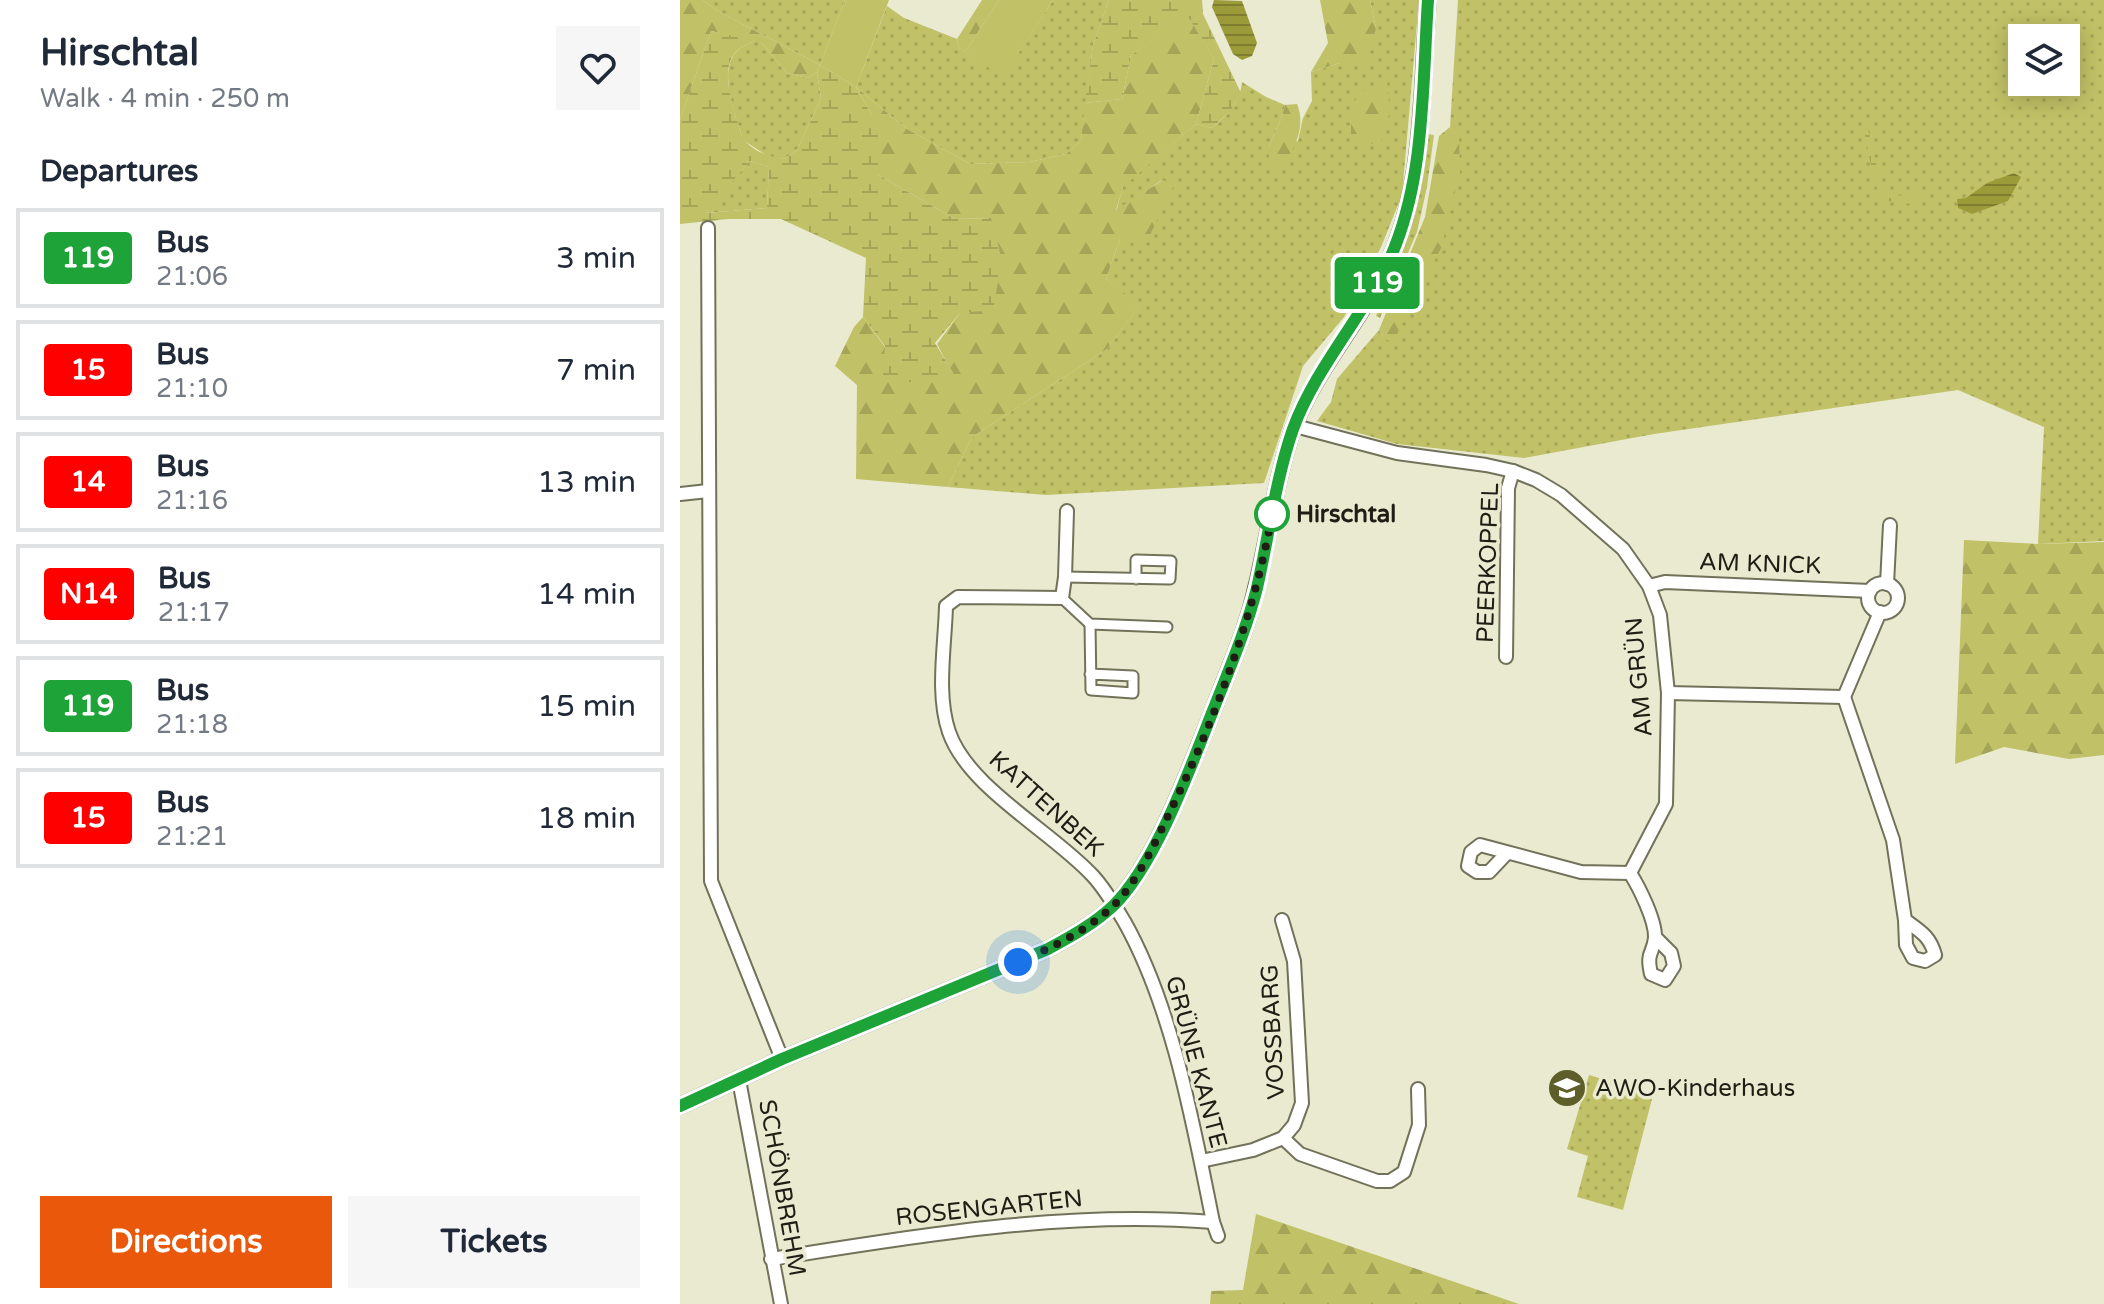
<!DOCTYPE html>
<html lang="en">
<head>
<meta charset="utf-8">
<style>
	body { margin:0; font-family:"Varela Round",sans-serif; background:#f6f6f7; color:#1f2937; height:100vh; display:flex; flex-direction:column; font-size:30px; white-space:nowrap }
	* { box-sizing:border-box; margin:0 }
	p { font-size:26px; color:#747a83 }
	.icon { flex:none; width:44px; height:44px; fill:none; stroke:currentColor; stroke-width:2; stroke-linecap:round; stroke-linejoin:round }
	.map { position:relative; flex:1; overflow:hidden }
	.panel { display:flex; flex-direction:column; background:#fff; width:680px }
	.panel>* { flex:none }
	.badge { padding:0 16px; border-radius:6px; font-size:28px; line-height:52px }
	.tools { position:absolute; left:1328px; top:24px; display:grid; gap:16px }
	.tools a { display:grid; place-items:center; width:72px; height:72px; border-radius:0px; background:#fff; box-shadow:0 4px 20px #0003; font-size:40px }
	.you { position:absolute; width:40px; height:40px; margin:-20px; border:6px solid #fff; border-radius:50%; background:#1a73e8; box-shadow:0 0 0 12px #1a73e833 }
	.map>.badge { position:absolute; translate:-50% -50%; box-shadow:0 0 0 4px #fff }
	h2 { padding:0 40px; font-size:30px; line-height:72px }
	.round { display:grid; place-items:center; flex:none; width:84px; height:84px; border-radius:0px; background:#f6f6f7 }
	.head { display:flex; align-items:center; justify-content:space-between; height:136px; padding:0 40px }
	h1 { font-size:38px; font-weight:700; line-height:60px }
	.cta { display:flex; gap:16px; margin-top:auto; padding:16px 40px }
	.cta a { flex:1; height:92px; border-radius:0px; background:#ea580c; color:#fff; font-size:32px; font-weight:700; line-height:92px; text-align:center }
	.cta a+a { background:#f6f6f7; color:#1f2937 }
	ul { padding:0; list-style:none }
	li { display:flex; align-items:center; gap:24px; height:100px; margin:0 16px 12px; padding:0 24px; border:4px solid #e0e1e3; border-radius:0px }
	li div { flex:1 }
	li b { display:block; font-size:30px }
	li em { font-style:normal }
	li .badge { min-width:88px; font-weight:700; text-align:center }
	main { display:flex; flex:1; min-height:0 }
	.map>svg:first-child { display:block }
</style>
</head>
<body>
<main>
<section class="panel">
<div class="head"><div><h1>Hirschtal</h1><p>Walk · 4 min · 250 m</p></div><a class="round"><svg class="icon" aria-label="heart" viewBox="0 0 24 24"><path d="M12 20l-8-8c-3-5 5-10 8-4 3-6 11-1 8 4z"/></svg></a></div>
<h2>Departures</h2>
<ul>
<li><span class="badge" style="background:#1ea339;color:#fff">119</span><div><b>Bus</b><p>21:06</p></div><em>3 min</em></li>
<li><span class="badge" style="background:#f00;color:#fff">15</span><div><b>Bus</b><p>21:10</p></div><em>7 min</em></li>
<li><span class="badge" style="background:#f00;color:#fff">14</span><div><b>Bus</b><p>21:16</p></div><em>13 min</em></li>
<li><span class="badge" style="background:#f00;color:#fff">N14</span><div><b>Bus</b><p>21:17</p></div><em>14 min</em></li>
<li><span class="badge" style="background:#1ea339;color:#fff">119</span><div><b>Bus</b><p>21:18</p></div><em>15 min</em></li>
<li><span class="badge" style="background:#f00;color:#fff">15</span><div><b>Bus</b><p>21:21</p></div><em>18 min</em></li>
</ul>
<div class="cta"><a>Directions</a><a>Tickets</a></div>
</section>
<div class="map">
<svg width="1424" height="1304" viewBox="0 0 1424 1304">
	<defs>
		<pattern id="grass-dots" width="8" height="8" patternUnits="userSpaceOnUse" patternTransform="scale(2)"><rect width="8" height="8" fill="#c1c167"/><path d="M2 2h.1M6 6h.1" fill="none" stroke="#a5a558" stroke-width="1.8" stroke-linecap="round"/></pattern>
		<pattern id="forest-firs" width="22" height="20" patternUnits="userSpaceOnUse" patternTransform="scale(2)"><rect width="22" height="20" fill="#c1c167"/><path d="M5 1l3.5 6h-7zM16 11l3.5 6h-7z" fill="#a5a558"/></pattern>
		<pattern id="wetland-marsh" width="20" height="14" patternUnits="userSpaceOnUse" patternTransform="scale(2)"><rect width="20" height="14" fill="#c1c167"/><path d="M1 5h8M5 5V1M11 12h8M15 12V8" fill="none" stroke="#a5a558"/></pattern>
		<pattern id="water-rules" width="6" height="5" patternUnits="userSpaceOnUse" patternTransform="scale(2)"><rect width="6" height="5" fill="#9c9b3a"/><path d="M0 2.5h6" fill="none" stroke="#7f7e30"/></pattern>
	</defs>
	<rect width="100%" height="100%" fill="#e9eacf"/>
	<g fill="url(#grass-dots)" fill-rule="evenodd">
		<polygon points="23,0 165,0 140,65 36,10"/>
		<polygon points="373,0 429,0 413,45 401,140 386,154 349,162 290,164 227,129 176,87 207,6 224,18 277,39 279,48 323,76"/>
		<path d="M690 0H739L722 195 701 247 664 317 623 366 584 483 366 495 268 487 292 437 427 349 459 306 426 279 440 239 482 180 436 212 443 186 516 124 532 128C547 115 560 103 562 82L586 97 605 105 601 119 589 146 618 141 623 118 632 101 631 72 660 63 696 28Z"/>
		<path d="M778 0H1424V541L1358 544 1364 427 1278 390 974 434 844 458 717 444 637 421 651 402 657 379 699 330 703 337 779 138 770 127ZM1342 38H1386V82H1342Z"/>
		<path d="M77 41 82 43 107 73 128 78 137 72 141 99 117 150 104 159 89 157 63 140C53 107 29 51 77 41Z"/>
		<polygon points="746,134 754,135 747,187 737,232 700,318 696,316 732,217"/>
		<polygon points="70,161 89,167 87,208 24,213"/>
		<polygon points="909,1075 973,1095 943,1210 897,1197 908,1156 887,1149"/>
	</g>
	<g fill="url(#forest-firs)">
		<polygon points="0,0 23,0 36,10 140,65 137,72 128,78 107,73 82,43 31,31 0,120"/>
		<polygon points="302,0 319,0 285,52 279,48 277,39"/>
		<polygon points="640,0 690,0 696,28 687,63 660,63 631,72 648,43"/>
		<polygon points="509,17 534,59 516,124 443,187 436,210 483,180 494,186 464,247 440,239 426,279 460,305 427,349 292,437 268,487 176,479 177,385 155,366 174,327 183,317 205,347 273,374 257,344 280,313 311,218 275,219 197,174 192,115 176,87 227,129 290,164 349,162 386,154 401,140 405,103 442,99 451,55"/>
		<path d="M707 81 710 112 701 142 689 144 671 137C671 102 671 91 707 81Z"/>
		<path d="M617 104C627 129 613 149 601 171L589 167V146L601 119 605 105Z"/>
		<polygon points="770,127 779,137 780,172 761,248 712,343 703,337 699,330 745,217 759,136"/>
		<polygon points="1284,540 1358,544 1424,542 1424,755 1389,759 1324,747 1275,764"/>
		<polygon points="576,1214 839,1304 530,1304 531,1291 563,1290"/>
	</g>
	<g fill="url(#wetland-marsh)" fill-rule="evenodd">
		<polygon points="429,0 522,0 523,14 561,93 551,110 532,128 516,124 534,59 509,18 451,55 442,99 405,103 413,45"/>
		<path d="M31 31 77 41C36 50 48 88 56 118 59 125 60 136 65 141 75 152 90 157 104 159L117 150 141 99 137 72 140 65 176 87 192 115 203 146 197 174 275 219 311 218 322 260 313 310 280 313 255 343 274 374 246 385 203 377 205 346 183 317 186 258 101 219H48L0 224V120ZM70 161 89 167 87 208 25 213Z"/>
		<path d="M1188 129 1200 180 1208 197C1219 198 1224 192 1239 194L1242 198 1239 205 1201 200 1191 202 1201 197 1194 180 1184 131Z"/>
	</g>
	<g fill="#c1c167">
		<polygon points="165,0 209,0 176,87 140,65"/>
		<polygon points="319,0 373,0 323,77 285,52"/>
	</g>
	<g fill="url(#water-rules)">
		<polygon points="534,0 562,1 577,43 572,56 562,60 553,54 532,7"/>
		<polygon points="1334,173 1341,177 1328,201 1292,214 1278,208 1277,199 1286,198 1307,183"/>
	</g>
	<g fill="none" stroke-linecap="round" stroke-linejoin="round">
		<defs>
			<g id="pedestrian">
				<polyline points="385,577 490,579 491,561 456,560 456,579"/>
				<polyline points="382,598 410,624 487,627"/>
				<polyline points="410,624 411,690 453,693 453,676 410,674"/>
			</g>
			<g id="minor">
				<polyline points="28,228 31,881 102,1059"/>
				<polyline points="615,426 717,453 806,465 833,471 856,480 881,495 943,549 969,586 980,615 988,693 986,804 950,873 901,872 800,845 791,852 788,866 797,872 809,872 827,853"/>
				<polyline points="0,494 28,491"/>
				<path d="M387 511 385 577 382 598 278 597 266 606C265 646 256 694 269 732 288 788 373 832 413 876 425 889 435 906 444 921 493 1008 513 1124 533 1222L538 1236"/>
				<circle cx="1203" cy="598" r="15"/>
				<polyline points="1207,584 1210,525"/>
				<polyline points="969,586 985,582 1190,591"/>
				<polyline points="826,657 828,488 833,471"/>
				<polyline points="988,693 1164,697"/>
				<path d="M1164 697 1213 840 1225 920C1240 931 1250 936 1255 955L1245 961 1233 958 1226 945 1225 920"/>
				<polyline points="1164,697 1200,612"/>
				<path d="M950 873C959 887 976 921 975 938 973 955 966 951 971 974L985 980 994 966 991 953 975 937"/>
				<polyline points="59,1080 101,1304"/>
				<polyline points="603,1138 620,1154 697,1181 710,1181 724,1172 739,1125 738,1089"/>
				<polyline points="521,1161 573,1150 603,1138 614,1125 622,1103 614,961 602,920"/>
				<path d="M91 1259C237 1236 384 1210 533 1222"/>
			</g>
			<path id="tertiary" d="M0 1106 102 1059 368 949C390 937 414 924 433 906 476 864 511 765 534 708 549 668 567 630 576 588 589 536 595 481 613 429 634 372 676 327 703 273 746 191 741 89 748 0"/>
		</defs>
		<use href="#pedestrian" stroke="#72725a" stroke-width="13"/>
		<use href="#minor" stroke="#72725a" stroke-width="16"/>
		<use href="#tertiary" stroke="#72725a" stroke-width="18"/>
		<use href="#pedestrian" stroke="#fff" stroke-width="9"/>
		<use href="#minor" stroke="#fff" stroke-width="12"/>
		<use href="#tertiary" stroke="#fff" stroke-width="14"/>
	</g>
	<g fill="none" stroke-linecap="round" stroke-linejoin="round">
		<defs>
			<path id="line" d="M0 1106 102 1059 368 949C390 937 414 924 433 906 475 865 510 769 532 713 548 672 566 631 577 588 589 536 595 481 613 429 634 372 675 326 703 273 746 191 742 89 748 0"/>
		</defs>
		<use href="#line" stroke="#fff" stroke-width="18"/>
		<use href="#line" stroke="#1ea339" stroke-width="12"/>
		<path stroke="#1e1e15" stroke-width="8" stroke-dasharray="0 14.4" d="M338 962C371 948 405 932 432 907 456 884 472 849 486 820 533 725 575 614 592 514"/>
	</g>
	<defs>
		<symbol id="school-disc" viewBox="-11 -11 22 22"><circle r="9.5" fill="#5e5e2a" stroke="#e9eacf"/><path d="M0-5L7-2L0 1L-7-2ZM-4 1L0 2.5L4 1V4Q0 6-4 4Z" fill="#fff"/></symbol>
	</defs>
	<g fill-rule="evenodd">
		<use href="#school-disc" x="865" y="1066" width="44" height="44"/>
	</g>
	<circle fill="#fff" stroke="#1ea339" stroke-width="4" cx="592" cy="514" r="16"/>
	<g text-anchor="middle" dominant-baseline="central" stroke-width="7" stroke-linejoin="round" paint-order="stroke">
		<g font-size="24" font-weight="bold" fill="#1e1e15" stroke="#e9eacf" text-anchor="start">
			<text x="616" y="514">Hirschtal</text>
		</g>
		<g font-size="24" fill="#1e1e15" stroke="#e9eacf">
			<text transform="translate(808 563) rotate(-88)">PEERKOPPEL</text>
			<text transform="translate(1080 564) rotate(2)">AM KNICK</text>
			<text transform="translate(959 677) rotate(-95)">AM GRÜN</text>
			<text transform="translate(366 804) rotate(42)">KATTENBEK</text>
			<text transform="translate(593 1032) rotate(-93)">VOSSBARG</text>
			<text transform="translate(516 1062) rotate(75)">GRÜNE KANTE</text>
			<text transform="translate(102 1188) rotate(80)">SCHÖNBREHM</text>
			<text transform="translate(309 1208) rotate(-6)">ROSENGARTEN</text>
		</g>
		<g font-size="24" fill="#1e1e15" stroke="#e9eacf" text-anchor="start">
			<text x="915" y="1088">AWO-Kinderhaus</text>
		</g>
	</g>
</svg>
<div class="tools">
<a><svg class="icon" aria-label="layers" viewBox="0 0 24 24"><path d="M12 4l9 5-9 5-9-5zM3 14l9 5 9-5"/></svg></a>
</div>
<div class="you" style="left:338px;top:962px"></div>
<b class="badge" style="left:697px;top:283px;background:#1ea339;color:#fff">119</b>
</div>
</main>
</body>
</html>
